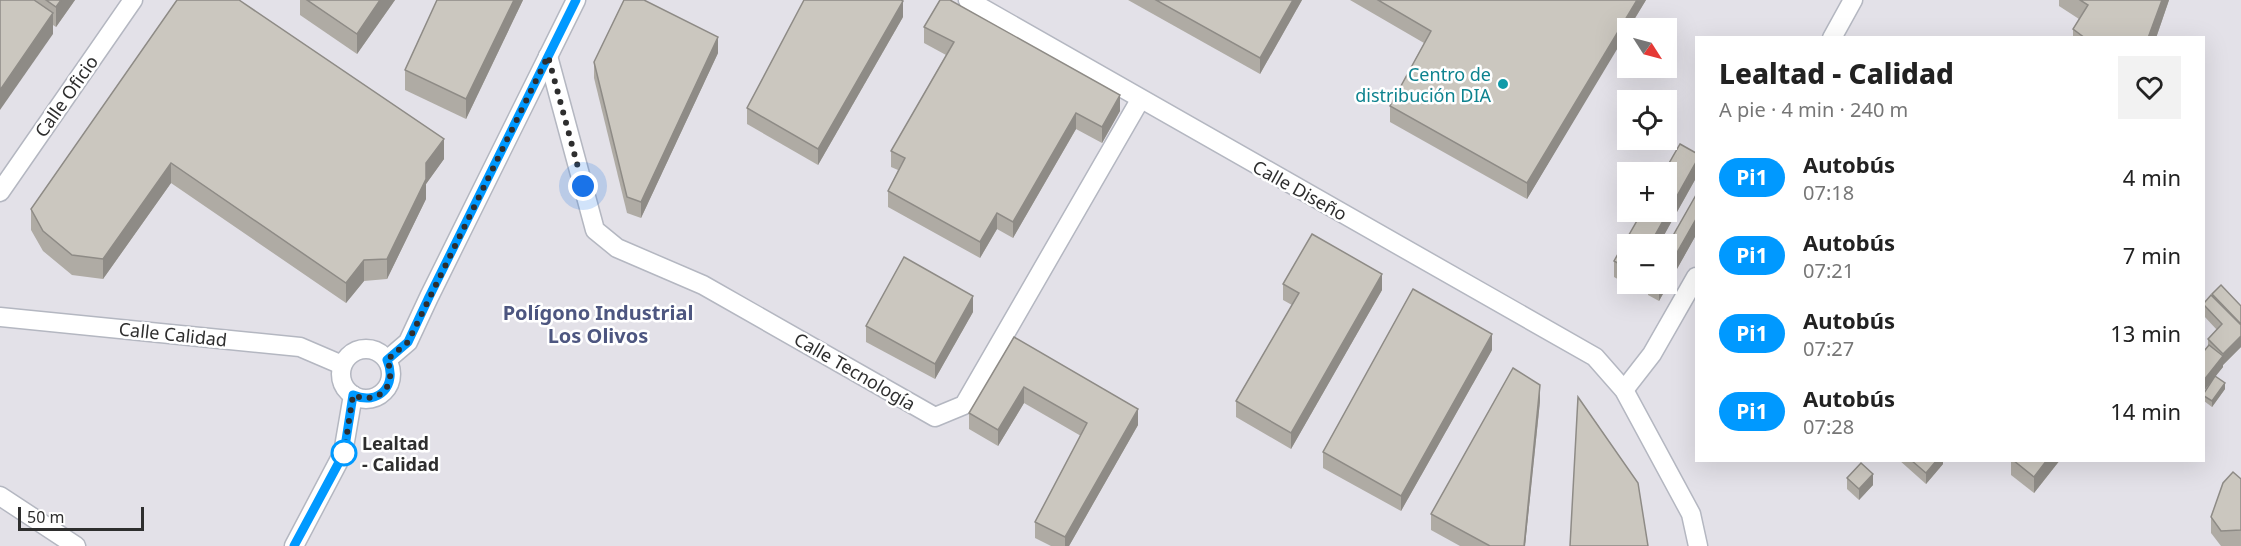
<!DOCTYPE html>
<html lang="es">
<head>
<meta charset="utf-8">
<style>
	body { margin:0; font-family:"Noto Sans",sans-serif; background:#f2f2f2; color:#222; height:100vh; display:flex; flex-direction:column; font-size:22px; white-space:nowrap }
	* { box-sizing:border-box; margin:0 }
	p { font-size:20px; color:#767676 }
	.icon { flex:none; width:33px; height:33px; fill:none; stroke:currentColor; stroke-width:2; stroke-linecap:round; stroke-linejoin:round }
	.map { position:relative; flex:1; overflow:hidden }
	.details { position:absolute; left:1695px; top:36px; width:510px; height:426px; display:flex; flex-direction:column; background:#fff; border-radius:0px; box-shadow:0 6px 24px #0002 }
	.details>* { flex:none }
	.badge { padding:0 12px; border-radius:20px; font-size:21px; line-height:39px }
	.needle { width:39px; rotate:126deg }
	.fabs { position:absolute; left:1617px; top:18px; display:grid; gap:12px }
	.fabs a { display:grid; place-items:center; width:60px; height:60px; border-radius:0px; background:#fff; box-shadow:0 6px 24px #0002; font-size:30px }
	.scale { position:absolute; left:18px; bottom:15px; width:126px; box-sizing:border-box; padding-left:6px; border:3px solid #2e2e2e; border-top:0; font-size:16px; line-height:21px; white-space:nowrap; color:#2e2e2e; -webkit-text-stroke:4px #fff; paint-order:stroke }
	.you { position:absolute; width:30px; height:30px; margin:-15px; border:4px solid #fff; border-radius:50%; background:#1a73e8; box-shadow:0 0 0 9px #1a73e833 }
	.map>.badge { position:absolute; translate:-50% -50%; box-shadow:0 0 0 3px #fff }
	.round { display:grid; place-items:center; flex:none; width:63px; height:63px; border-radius:0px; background:#f2f2f2 }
	.overview { display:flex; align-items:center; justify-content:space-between; height:102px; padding:0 24px }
	h1 { font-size:28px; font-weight:800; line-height:45px }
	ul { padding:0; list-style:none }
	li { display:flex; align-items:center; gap:18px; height:78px; padding:0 24px }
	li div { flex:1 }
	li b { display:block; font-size:22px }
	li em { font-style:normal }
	li .badge { min-width:66px; font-weight:700; text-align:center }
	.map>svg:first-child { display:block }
</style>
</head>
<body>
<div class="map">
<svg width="2241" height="546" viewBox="0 0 2241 546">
	<rect width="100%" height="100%" fill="#efe9e1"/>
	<path fill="#e3e1e8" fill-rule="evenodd" d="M0 0H2241V546H0ZM1628 28H1666V68H1628ZM1696 38H2204V460H1696ZM1628 100H1666V140H1628ZM1628 172H1666V212H1628ZM1628 244H1666V284H1628Z"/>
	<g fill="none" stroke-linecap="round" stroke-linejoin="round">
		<defs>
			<g id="minor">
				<polyline points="968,0 1595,357 1624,390 1691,514 1698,546"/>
				<polyline points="1832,38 1853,0"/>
				<polyline points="548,56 595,230 617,248 703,285 935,417 964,405 1140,100"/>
				<polyline points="0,192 133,0"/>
				<polyline points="0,317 300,347 342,365"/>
				<circle cx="366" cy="374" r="25"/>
				<polyline points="387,360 408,342 429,297 576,0"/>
				<polyline points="1624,390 1652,354 1696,277"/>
				<polyline points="0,496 76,546"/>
				<polyline points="294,546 343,453 353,395"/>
			</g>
		</defs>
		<use href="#minor" stroke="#b4b7c1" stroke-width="21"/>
		<use href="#minor" stroke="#fff" stroke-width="18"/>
	</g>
	<g fill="#afaba4">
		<polygon points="0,0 75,0 56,27 53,25 53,34"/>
		<polygon points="177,0 444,159 426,184 426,199 387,279 364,281 346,303 171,183 103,279 72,275 43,251 31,230 31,209"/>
		<polygon points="300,0 395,0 357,54 300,15"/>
		<polygon points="437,0 523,0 466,119 405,90 405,70"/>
		<polygon points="1128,0 1302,0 1260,74"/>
		<polygon points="1350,0 1646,0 1629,28 1628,28 1527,199 1390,122 1390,106 1424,43"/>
		<polygon points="2059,0 2169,0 2156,38 2073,38 2073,29 2079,19 2059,6"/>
		<polygon points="903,17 818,165 747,124 747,108"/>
		<polygon points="924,27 1120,111 1102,143 1076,129 1013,238 997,229 980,258 888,207 888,191 898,170 891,167 891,151 946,55 924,43"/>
		<polygon points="718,53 641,218 627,213 594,78 594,62"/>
		<polygon points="1696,153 1696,178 1659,244 1628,244 1628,284 1637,284 1634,288 1614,277 1614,261"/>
		<polygon points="1696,195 1696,235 1659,301 1648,295 1648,284 1666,284"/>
		<polygon points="1283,284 1382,290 1291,449 1236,417 1236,401 1292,305 1283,300"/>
		<polygon points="2212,294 2241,306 2241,347 2223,365 2223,367 2215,376 2225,389 2212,407 2204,401 2204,393 2214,378 2208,346 2208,339 2217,330 2204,316 2204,303 2212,296"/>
		<polygon points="973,312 935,379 866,342 866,326"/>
		<polygon points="1014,337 1138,425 1069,546 1051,546 1035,538 1035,522 1081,436 1024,403 998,446 969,429 969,413"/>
		<polygon points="1492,350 1401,511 1323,468 1323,452"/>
		<polygon points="1540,401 1525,546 1460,546 1431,530 1431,514"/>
		<polygon points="1899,460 1943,460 1943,464 1926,484"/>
		<polygon points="2011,460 2060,460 2034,493 2011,475"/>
		<polygon points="1847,478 1873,485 1859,500 1847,489"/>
		<polygon points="2241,479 2241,546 2221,546 2211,533 2211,517"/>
	</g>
	<g fill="#8e8b86">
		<polygon points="61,0 75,0 56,27 56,7"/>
		<polygon points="380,0 395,0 357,54 357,34"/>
		<polygon points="514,0 523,0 466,119 466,99"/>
		<polygon points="1293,0 1302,0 1260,74 1260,58"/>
		<polygon points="1637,0 1646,0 1629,28 1628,28 1628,31 1527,199 1527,183"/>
		<polygon points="2162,0 2169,0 2156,38 2148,38"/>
		<polygon points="903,1 903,17 818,165 818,149"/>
		<polygon points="53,13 53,34 0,110 0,90"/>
		<polygon points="718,37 718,53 641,218 641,202"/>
		<polygon points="1120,95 1120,111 1102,143 1102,127"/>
		<polygon points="1076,113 1076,129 1013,238 1013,222"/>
		<polygon points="444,139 444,159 426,184 426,199 387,279 387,259 426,163"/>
		<polygon points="1696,162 1696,178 1659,244 1650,244"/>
		<polygon points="171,163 171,183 103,279 103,259"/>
		<polygon points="997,213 997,229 980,258 980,242"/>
		<polygon points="1696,219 1696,235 1659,301 1659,285 1660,284 1666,284 1666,272"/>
		<polygon points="364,260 364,281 346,303 346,283"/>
		<polygon points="1382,274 1382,290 1291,449 1291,433"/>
		<polygon points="973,296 973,312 935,379 935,364"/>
		<polygon points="1492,334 1492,350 1401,511 1401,496"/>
		<polygon points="2241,336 2241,347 2223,365 2223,354"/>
		<polygon points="2223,356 2223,367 2204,391 2204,380"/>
		<polygon points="2225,383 2225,389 2212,407 2212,401"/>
		<polygon points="1540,385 1540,401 1525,546 1524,546"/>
		<polygon points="1024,387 1024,403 998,446 998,430"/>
		<polygon points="1138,409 1138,425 1069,546 1065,546 1065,537"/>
		<polygon points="1937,460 1943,460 1943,464 1926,484 1926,473"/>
		<polygon points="2047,460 2060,460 2034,493 2034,477"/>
		<polygon points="1873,474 1873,485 1859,500 1859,489"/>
	</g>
	<g fill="#cbc7bf" stroke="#8e8b86" stroke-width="1.5">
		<polygon points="0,0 34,0 53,13 0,90"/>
		<polygon points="46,0 61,0 56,7"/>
		<polygon points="177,0 239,0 444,139 426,163 426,179 387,259 364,260 346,283 171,163 103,259 72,255 43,231 31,209"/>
		<polygon points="307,0 380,0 357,34"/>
		<polygon points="437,0 514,0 466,99 405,70"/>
		<polygon points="624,0 644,0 718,37 641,202 627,197 594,62"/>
		<polygon points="804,0 901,0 903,1 818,149 747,108"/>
		<polygon points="940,0 950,0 1120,95 1102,127 1076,113 1013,222 997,213 980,242 888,191 905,158 891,151 954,42 924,27"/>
		<polygon points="1156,0 1293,0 1260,58"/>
		<polygon points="1378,0 1637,0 1527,183 1390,106 1431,31"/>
		<polygon points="2080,0 2162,0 2148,38 2085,38 2073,29 2088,5"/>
		<polygon points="1680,144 1696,153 1696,162 1650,244 1628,244 1628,269 1614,261 1642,212 1666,212 1666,172 1664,172"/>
		<polygon points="1696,195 1696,219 1666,272 1666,248"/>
		<polygon points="1312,234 1382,274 1291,433 1236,401 1299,293 1283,284"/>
		<polygon points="904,257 973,296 935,364 866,326"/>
		<polygon points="2221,285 2241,306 2241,324 2212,294"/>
		<polygon points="1413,289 1492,334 1401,496 1323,452"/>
		<polygon points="2211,295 2241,325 2241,336 2223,354 2208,339 2222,324 2204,305 2204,303"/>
		<polygon points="1014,337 1138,409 1065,537 1035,522 1087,423 1024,387 998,430 969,413"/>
		<polygon points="2209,345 2223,356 2204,380 2204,351"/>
		<polygon points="1513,368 1540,385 1524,546 1490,546 1431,514"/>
		<polygon points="2215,376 2225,383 2212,401 2204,396 2204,393"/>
		<polygon points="1578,397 1638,483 1648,546 1570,546"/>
		<polygon points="1911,460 1937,460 1926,473"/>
		<polygon points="2013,460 2047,460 2034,477"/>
		<polygon points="1861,463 1873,474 1859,489 1847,478"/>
		<polygon points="2233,472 2241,479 2241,530 2221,531 2211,517 2223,483"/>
	</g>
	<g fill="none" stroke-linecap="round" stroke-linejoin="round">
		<defs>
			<path id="line" d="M294 546 344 453 353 395C379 406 398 385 387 360L408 342 429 297 576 0"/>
		</defs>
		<use href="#line" stroke="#fff" stroke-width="14"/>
		<use href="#line" stroke="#09f" stroke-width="9"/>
		<path stroke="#2e2e2e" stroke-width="6" stroke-dasharray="0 10.8" d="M344 453 353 395C379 406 398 385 387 360L408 342 548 56 583 186"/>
	</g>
	<circle fill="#0f9aa8" stroke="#fff" stroke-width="2" cx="1503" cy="84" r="6"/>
	<circle fill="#fff" stroke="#09f" stroke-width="3" cx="344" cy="453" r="12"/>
	<g text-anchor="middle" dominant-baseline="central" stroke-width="5" stroke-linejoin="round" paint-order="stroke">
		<g font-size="18" fill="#0d838f" stroke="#fff" text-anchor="end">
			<text x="1491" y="74">Centro de<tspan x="1491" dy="21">distribución DIA</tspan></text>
		</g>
		<g font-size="18" fill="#2e2e2e" stroke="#fff">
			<text transform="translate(66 96) rotate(-55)">Calle Oficio</text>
			<text transform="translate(1300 190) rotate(29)">Calle Diseño</text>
			<text transform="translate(173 334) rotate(6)">Calle Calidad</text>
			<text transform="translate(855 371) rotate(30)">Calle Tecnología</text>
		</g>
		<g font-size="18" font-weight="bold" fill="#2e2e2e" stroke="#fff" text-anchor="start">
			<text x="362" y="443">Lealtad<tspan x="362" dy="21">- Calidad</tspan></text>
		</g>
		<g font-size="20" font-weight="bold" fill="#4d5680" stroke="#fff">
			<text x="598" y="312">Polígono Industrial<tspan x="598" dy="23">Los Olivos</tspan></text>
		</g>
	</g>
</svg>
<div class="fabs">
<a><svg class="needle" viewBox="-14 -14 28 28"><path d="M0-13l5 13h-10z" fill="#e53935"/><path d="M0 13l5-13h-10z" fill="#767676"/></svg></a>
<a><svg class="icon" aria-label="locate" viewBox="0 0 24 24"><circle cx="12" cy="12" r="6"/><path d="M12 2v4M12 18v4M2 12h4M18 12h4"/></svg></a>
<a>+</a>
<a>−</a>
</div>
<div class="scale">50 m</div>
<div class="you" style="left:583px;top:186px"></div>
<section class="details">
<div class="overview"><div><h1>Lealtad - Calidad</h1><p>A pie · 4 min · 240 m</p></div><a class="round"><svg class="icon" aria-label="heart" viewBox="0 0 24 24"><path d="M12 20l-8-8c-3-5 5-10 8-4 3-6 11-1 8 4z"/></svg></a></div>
<ul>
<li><span class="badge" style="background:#09f;color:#fff">Pi1</span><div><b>Autobús</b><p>07:18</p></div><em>4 min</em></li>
<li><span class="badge" style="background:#09f;color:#fff">Pi1</span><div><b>Autobús</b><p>07:21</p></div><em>7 min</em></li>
<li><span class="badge" style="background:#09f;color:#fff">Pi1</span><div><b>Autobús</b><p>07:27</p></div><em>13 min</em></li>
<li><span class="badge" style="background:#09f;color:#fff">Pi1</span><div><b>Autobús</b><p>07:28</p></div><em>14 min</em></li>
</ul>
</section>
</div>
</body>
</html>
